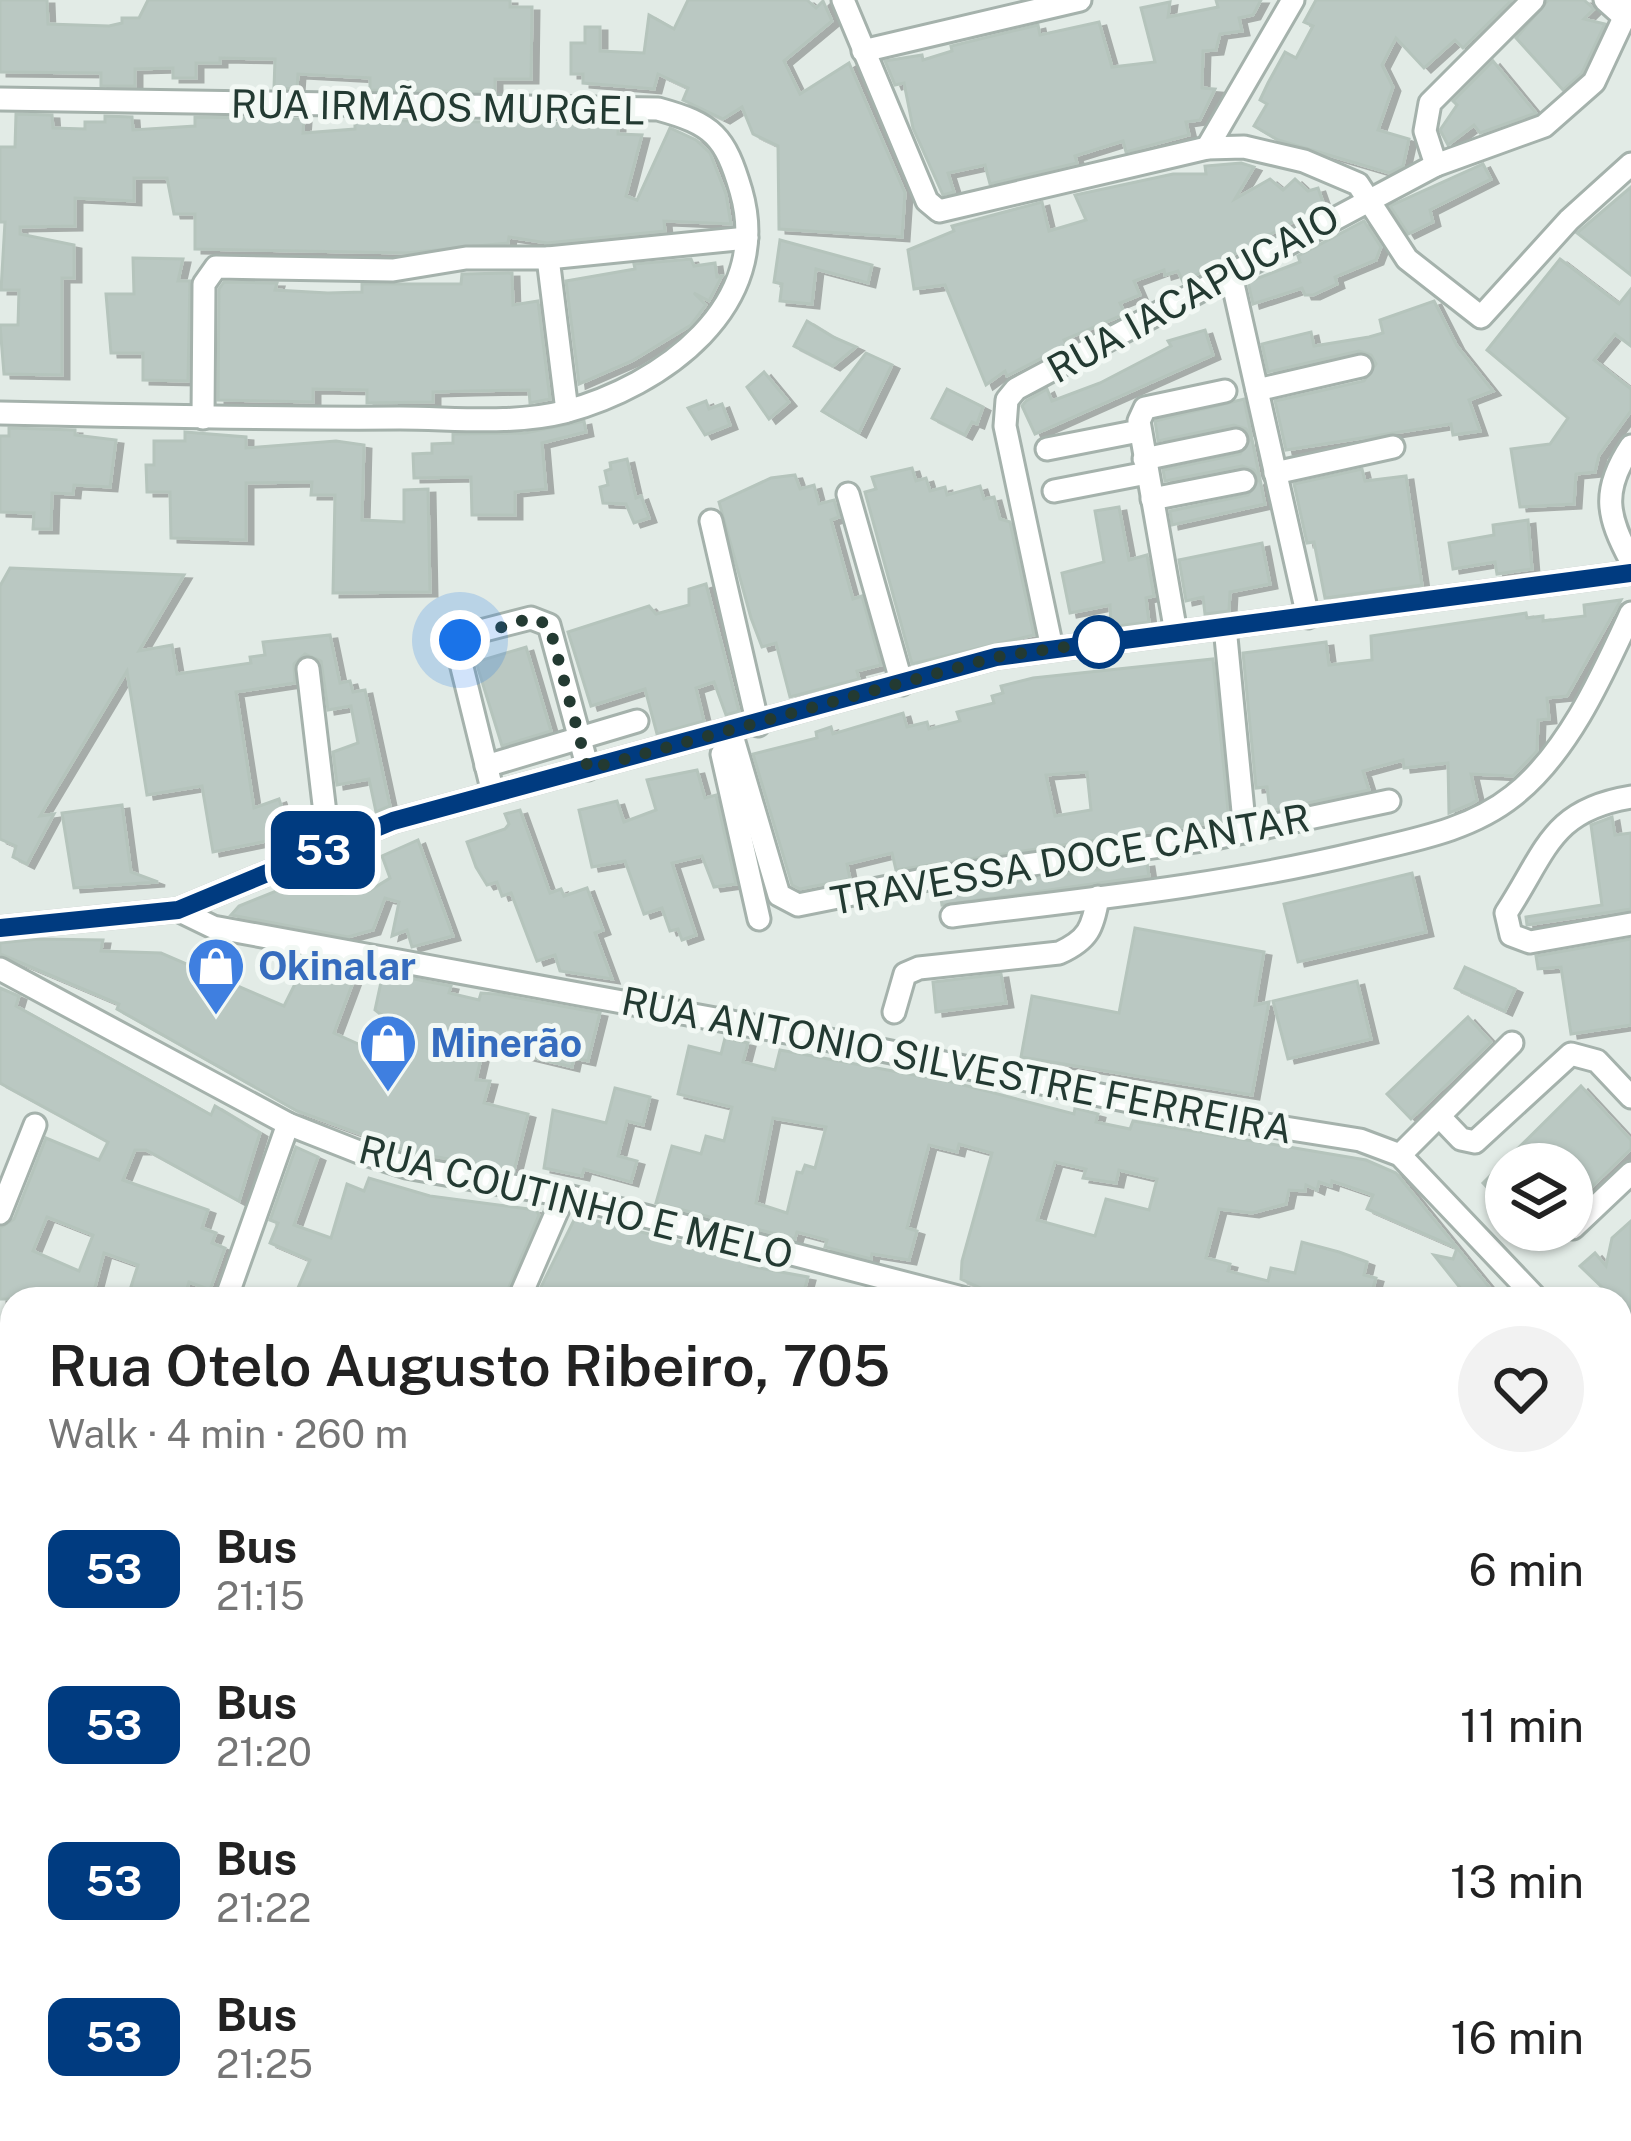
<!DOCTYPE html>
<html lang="en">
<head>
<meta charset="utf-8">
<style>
	body { margin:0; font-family:"Public Sans",sans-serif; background:#f2f2f2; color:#222; height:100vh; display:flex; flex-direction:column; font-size:45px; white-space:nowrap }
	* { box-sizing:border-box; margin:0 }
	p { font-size:39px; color:#767676 }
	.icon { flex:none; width:66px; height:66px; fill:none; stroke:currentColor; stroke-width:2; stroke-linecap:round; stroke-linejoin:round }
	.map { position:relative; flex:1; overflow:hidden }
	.sheet { position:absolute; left:0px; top:1287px; width:1632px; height:855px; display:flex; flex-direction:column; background:#fff; border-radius:36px 36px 0 0; box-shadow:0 3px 9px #0004 }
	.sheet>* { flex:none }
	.badge { padding:0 24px; border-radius:18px; font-size:42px; line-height:78px }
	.fabs { position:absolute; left:1485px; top:1143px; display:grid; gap:24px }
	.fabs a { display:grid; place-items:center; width:108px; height:108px; border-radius:50%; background:#fff; box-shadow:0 3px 9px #0004; font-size:60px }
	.you { position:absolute; width:60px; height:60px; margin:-30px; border:9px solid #fff; border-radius:50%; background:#1a73e8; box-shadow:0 0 0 18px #1a73e833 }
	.map>.badge { position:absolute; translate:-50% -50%; box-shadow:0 0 0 6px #fff }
	.round { display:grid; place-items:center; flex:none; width:126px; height:126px; border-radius:63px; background:#f2f2f2 }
	.head { display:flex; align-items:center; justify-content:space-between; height:204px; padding:0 48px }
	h1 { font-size:57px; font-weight:600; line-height:90px }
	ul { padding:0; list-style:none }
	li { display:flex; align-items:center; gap:36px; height:156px; padding:0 48px }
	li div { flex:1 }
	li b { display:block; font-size:45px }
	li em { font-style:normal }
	li .badge { min-width:132px; font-weight:700; text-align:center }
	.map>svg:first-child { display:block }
</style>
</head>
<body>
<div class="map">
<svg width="1631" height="2141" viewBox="0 0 1631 2141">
	<defs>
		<filter id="shadow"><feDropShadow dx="7" dy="4" stdDeviation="0" flood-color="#0004"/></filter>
	</defs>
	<rect width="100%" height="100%" fill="#e2ebe6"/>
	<g fill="#bac8c2" stroke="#b5c4bc" stroke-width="3" fill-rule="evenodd" filter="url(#shadow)">
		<polygon points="0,0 47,0 48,24 109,26 122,23 122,18 139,18 148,0 510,0 510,7 532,7 531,79 495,79 495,92 370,90 370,78 298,74 297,89 274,88 275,59 220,58 220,63 196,63 196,78 173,78 173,68 135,69 135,86 101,86 101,73 0,72"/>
		<polygon points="688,0 807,0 816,8 823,1 832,21 784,61 800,94 849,63 905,193 902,237 779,229 778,146 753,134 742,107 723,119 683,100 688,88 658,74 654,89 583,83 583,74 571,74 571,43 585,43 585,27 600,27 600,51 644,53 649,15 674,29"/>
		<polygon points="1216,0 1261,0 1253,15 1239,18 1242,31 1220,34 1216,50 1203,51 1202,88 1215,89 1200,120 1186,122 1189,135 1126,152 1123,141 1075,156 1077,163 990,184 985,165 948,173 954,192 943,195 913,128 904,83 895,85 885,61 922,55 923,60 952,51 951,46 1038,25 1040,35 1099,22 1112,67 1155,62 1141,8 1170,2 1168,17 1218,7"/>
		<polygon points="1316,0 1512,0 1463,48 1455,40 1424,68 1396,38 1382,65 1393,87 1378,130 1409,139 1403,166 1389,173 1278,140 1254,126 1267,104 1260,100 1268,83 1285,52 1296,58 1313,26 1304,22"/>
		<polygon points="1548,0 1584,0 1594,9 1584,19 1605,24 1582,73 1563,90 1516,38"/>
		<polygon points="1493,61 1536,113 1480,133 1474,125 1448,145 1440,130 1457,105 1453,101"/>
		<polygon points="16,114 52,115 53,128 85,129 85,122 105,122 105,116 132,117 133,130 195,126 195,117 304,119 303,133 355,129 355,120 618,124 618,134 642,135 626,196 637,200 670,128 696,140 710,153 726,194 731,224 664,221 665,231 547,243 509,237 508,243 406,253 195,249 195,214 174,214 167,178 134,178 134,201 75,198 75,226 20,227 20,234 74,245 74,278 62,278 62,375 4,374 0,325 18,325 19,290 1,290 5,222 0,222 0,147 15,147"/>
		<polygon points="1241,163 1254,167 1235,199 1270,179 1283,190 1295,179 1308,191 1318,188 1324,205 1183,282 1178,271 1165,275 1164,270 1134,281 1140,295 1120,303 1125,314 1064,340 1067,345 1007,376 1005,371 986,385 945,285 914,289 908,250 954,231 952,226 1042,202 1049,231 1086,220 1075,195 1173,174 1206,174 1205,166"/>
		<polygon points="1483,164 1491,179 1430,210 1433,222 1408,234 1390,206"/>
		<polygon points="1631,187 1631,275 1577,233"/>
		<polygon points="1364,221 1381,247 1376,260 1335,277 1337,284 1313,295 1305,295 1302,288 1253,304 1248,282 1300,262 1298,256"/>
		<polygon points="780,240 872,265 868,283 816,269 812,304 780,301 782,284 774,282"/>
		<polygon points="133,258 183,259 178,281 190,281 188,381 143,380 143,353 111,353 106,294 134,294"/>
		<polygon points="691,259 694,266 715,263 717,277 722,276 709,301 694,293 706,305 691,325 632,361 579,384 566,281 635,269 634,264"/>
		<polygon points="1560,259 1619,304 1631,289 1631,346 1615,334 1594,360 1631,389 1631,411 1599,455 1595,472 1576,474 1574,504 1520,507 1511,449 1550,444 1568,418 1487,350"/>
		<polygon points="512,273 513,305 538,301 550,399 530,403 529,390 469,391 433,392 433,402 367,403 367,390 313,389 313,402 218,400 219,289 224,282 277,283 275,290 328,293 362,292 362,284 461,284 462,274"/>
		<polygon points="1434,301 1457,346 1493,391 1469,400 1480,431 1453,435 1451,424 1286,450 1275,401 1364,381 1376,364 1371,355 1359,351 1268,372 1262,344 1311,332 1314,346 1369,337 1383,333 1380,320"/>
		<polygon points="807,321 833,337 856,347 833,366 794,346"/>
		<polygon points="1205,330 1213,355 1035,434 1022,406 1026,401 1047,389 1052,401 1100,383 1171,346 1168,341"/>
		<polygon points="866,353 892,365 859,433 822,411"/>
		<polygon points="764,372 789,402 769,419 747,387"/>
		<polygon points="947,389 983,407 977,424 972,422 965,435 932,418"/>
		<polygon points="1244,399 1265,504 1172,525 1170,511 1248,495 1259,479 1254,470 1242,466 1165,481 1163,470 1240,454 1251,438 1246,429 1234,425 1158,441 1155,421"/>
		<polygon points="706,401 709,409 722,404 730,425 705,435 688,408"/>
		<polygon points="584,421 586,432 542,443 546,489 515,492 515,515 472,515 471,477 414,478 413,454 432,453 432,444 453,443 453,434 525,433"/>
		<polygon points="9,428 75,430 75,435 116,440 110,487 74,485 73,494 52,493 51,529 33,529 34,513 0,512 0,436 9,436"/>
		<polygon points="185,432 246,437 246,448 336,441 364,445 362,520 404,522 404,490 428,489 430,592 333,593 335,495 311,495 312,482 246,483 246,540 171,538 170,492 147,492 146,465 154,465 154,441 185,441"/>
		<polygon points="627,459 636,498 641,496 649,518 634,523 626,504 603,503 600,487 608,485 605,471 611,469 610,463"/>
		<polygon points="912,468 916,481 926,478 930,491 945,487 947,495 980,486 984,499 994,497 1000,519 1010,522 1034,635 912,664 865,492 876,489 872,477"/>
		<polygon points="1362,469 1365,481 1406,476 1422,585 1325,598 1314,542 1307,543 1294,484"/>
		<polygon points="795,475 800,489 814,485 819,504 834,500 839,517 831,520 853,599 862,596 881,665 857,671 859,679 790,697 776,643 762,647 751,618 719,502 771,478"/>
		<polygon points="1119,507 1129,560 1147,555 1154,596 1146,598 1149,622 1111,627 1110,605 1070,613 1062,573 1104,562 1095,511"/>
		<polygon points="1528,520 1532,569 1497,574 1495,562 1453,569 1449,543 1494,535 1493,525"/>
		<polygon points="1262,543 1270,584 1230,592 1229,611 1205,614 1203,597 1186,601 1179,560"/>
		<polygon points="10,568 184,575 139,651 172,645 177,674 251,663 250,657 265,655 263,642 330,635 340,683 350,681 353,692 365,690 390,806 376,812 369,779 337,785 333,752 358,743 351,706 328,710 321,661 305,654 294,664 295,683 236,692 254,808 279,799 291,836 213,852 202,786 147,795 127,671 40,816 54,814 27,864 13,857 16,846 0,839 0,586"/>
		<polygon points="706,584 739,711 726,715 714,682 696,688 704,721 657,734 645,689 591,706 568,632 649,606 656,614 689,605 689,589"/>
		<polygon points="1621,600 1567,696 1547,698 1549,719 1538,720 1537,751 1513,776 1471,774 1477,800 1471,804 1449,813 1448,763 1404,768 1403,760 1363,771 1369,790 1270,811 1267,787 1256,788 1243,653 1326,642 1329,665 1372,660 1371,636 1526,613 1527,618 1543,616 1543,621 1585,616 1584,605"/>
		<polygon points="526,647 551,731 502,746 476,662"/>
		<path d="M1213 659 1229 820 896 870 892 853 847 864 850 879 800 889 792 885 753 754 817 738 816 732 831 727 833 734 903 713 907 727 927 722 929 729 960 721 957 712 994 703 992 696 1003 693 1001 686 1033 678ZM1087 772 1091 810 1055 816 1046 775Z"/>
		<polygon points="697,770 705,798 716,795 736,884 714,887 702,856 672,863 696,935 682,940 678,929 670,931 662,908 644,914 625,861 592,867 579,810 617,801 624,822 656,810 647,780"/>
		<polygon points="122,805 131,872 158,882 74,888 62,813"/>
		<polygon points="520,810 550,893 561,889 564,896 587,888 603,930 595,933 612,979 560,971 555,955 537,961 511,893 502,896 497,882 487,885 476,867 467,842 505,829 509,824 505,814"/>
		<polygon points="1612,817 1615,835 1631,833 1631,909 1527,925 1526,917 1602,905 1591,825"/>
		<polygon points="418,840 453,936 412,947 407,930 392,936 399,902 385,898 373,930 348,937 231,915 239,906 336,867 341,894 369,891 390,878 382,856"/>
		<polygon points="1147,863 1149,876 942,905 940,892"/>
		<polygon points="1412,873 1426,932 1298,962 1284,904"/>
		<polygon points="1135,928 1264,952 1255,1005 1269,1002 1252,1095 1021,1057 1032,996 1119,1013"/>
		<polygon points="38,939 103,940 101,951 161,953 284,1006 307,960 358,969 334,1033 376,1052 384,1017 375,1010 383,973 451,986 449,993 479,1000 481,993 496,994 600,1013 588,1061 574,1058 572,1067 484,1046 476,1080 490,1081 484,1103 528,1114 514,1171 410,1152 297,1111 117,1009 119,1004 0,954 0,943"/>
		<polygon points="1631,939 1631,1025 1571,1034 1561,967 1538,969 1536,956"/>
		<polygon points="1465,967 1515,989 1505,1011 1455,988"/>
		<polygon points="1001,974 1006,1003 936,1012 933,982"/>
		<polygon points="1357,981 1371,1039 1288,1059 1273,1001"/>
		<path d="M0 988 19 996 16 1006 174 1094 211 1115 215 1106 260 1133 239 1201 146 1150H135L123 1180 208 1210 202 1228 216 1233 212 1243 225 1248 210 1290 189 1282 184 1299H127L138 1265 104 1253 92 1299H0V1228L14 1219 46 1138 99 1160 108 1142 0 1083ZM47 1217 93 1235 79 1271 33 1251Z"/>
		<polygon points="1468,1017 1491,1042 1411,1119 1387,1094"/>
		<path d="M725 1038 748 1043 743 1062 775 1070 780 1050 952 1082 1074 1114 1075 1108 1098 1114 1096 1122 1130 1129 1133 1121 1366 1160 1396 1173 1499 1299H1469L1434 1255 1453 1259 1457 1248 1367 1209 1373 1195 1332 1181 1331 1186 1319 1182 1317 1190 1306 1185 1305 1191 1289 1190 1286 1204 1252 1213 1219 1209 1206 1258 1230 1264 1228 1271 1268 1281 1271 1268 1295 1273 1302 1242 1339 1252 1367 1262 1364 1275 1376 1278 1370 1299H1015L985 1290 961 1279 962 1261 992 1153 959 1144 957 1152 929 1145 907 1228 917 1231 909 1260 872 1254 871 1259 825 1247 827 1240 797 1232 795 1239 656 1203 672 1146 701 1154 706 1136 724 1141 732 1107 678 1094 689 1046 721 1054ZM773 1118 826 1127 815 1168 805 1165 802 1173 797 1172 787 1213 756 1203ZM1055 1162 1086 1169 1083 1178 1116 1183 1119 1170 1157 1179 1149 1210 1106 1199 1095 1236 1037 1220Z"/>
		<polygon points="1581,1086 1631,1140 1631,1149 1572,1206 1572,1164 1506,1164 1506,1207 1483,1183"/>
		<polygon points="615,1088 650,1097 643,1125 627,1121 618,1156 637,1161 631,1182 584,1169 582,1176 544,1168 553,1110 606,1123"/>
		<polygon points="296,1147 318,1157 294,1225 331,1238 347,1184 364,1191 369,1178 430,1196 536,1210 539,1215 504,1299 411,1299 390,1292 387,1299 302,1299 305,1291 298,1288 310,1260 270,1243 278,1223 270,1220"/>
		<polygon points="576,1216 751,1259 749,1266 808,1277 802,1299 535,1299"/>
		<polygon points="1631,1221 1631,1315 1580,1266 1595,1253 1606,1266 1612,1238"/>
	</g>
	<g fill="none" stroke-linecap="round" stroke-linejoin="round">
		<defs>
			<g id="minor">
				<polyline points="843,0 927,201 939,211 1207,148 1244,147 1304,161 1358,184 1407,259 1481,317 1569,220 1631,164"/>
				<polyline points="1605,0 1624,17"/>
				<polyline points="863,51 1080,0"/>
				<path d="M0 99 658 109C713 124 725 136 741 191 774 306 662 386 564 412 512 425 453 418 400 418 267 419 133 416 0 413"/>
				<polyline points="1207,148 1293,0"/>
				<polyline points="1436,165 1544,126 1594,82 1631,3"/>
				<polyline points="548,258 567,411"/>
				<polyline points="1231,275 1308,617"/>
				<polyline points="1257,390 1361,366"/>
				<polyline points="203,418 204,284 216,267 393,270 466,258 548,258 747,238"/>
				<path d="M1631 446C1601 491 1607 516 1631 561"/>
				<polyline points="1047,449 1139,431"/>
				<polyline points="1144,459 1236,440"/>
				<polyline points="1275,473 1393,447"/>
				<polyline points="1054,491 1147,473"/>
				<polyline points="848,494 902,684"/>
				<polyline points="1152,499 1244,481"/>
				<polyline points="711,521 758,725"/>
				<polyline points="1225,627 1245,832"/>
				<polyline points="1176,633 1139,421 1145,408 1225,391"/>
				<polyline points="1052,648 1005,426 1007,400 1016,389 1436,165 1425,131 1430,103 1533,0"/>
				<polyline points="308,669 329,847"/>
				<polyline points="731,732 779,895 798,905 933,878 1210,839 1389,801"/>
				<polyline points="722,754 759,919"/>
				<polyline points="486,766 637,721"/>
				<polyline points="493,793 457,647 465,635 531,618 549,625 588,769"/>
				<path d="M1631 797C1551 810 1547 850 1506 913L1511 935 1530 942 1631 924"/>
				<polyline points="178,910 213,927 857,1045 1178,1111 1360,1140 1400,1155 1537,1299"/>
				<path d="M952 916C1089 899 1225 885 1359 853 1412 840 1469 831 1513 796 1568 753 1602 676 1631 613"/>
				<polyline points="0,928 178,910 393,821 996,657 1631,573"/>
				<polyline points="0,969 288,1124 359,1152 406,1167 564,1195 966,1299"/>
				<path d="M894 1012 905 974 919 968 1059 953C1088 940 1093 928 1098 897"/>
				<polyline points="1439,1116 1461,1139 1475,1142 1571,1054 1597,1061 1631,1097"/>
				<polyline points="1400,1155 1512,1043"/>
				<polyline points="0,1213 35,1125"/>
				<polyline points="1573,1228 1631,1173"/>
				<polyline points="226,1299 288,1124"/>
				<polyline points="519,1299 564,1195"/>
				<polyline points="1620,1367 1631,1359"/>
				<polyline points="0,1492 12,1500"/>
				<polyline points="0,1676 12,1684"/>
				<polyline points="0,1799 12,1783"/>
				<polyline points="1620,1864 1631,1863"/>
				<polyline points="16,2130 39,2141"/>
				<polyline points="918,2130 927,2141"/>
				<polyline points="1283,2130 1286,2141"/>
				<polyline points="257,2141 264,2130"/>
				<polyline points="957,2141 969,2130"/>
				<polyline points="1465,2141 1477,2130"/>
			</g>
			<g id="major">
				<polyline points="0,1860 12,1868"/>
				<polyline points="544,2130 562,2141"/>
			</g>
		</defs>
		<use href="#minor" stroke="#a5b2ac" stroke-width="27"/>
		<use href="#major" stroke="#c1c8c6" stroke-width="33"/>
		<use href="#minor" stroke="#fff" stroke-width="21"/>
		<use href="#major" stroke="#6a9d8b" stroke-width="27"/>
	</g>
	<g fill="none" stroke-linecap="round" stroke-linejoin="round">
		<defs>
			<polyline id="line" points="0,928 178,910 393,821 996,657 1631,573"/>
		</defs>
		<use href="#line" stroke="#fff" stroke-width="27"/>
		<use href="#line" stroke="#003b80" stroke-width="18"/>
		<polyline stroke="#233a32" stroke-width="12" stroke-dasharray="0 21.6" points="460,640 531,618 549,625 588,769 996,657 1099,642"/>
	</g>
	<defs>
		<symbol id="shop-pin" viewBox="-11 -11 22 30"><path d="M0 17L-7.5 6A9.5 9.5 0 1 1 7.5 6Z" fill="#3f7fe0" stroke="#f2f8f4"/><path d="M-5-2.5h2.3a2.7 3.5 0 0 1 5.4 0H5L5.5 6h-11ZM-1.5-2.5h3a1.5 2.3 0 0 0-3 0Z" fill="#fff"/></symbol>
	</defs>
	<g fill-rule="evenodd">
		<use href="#shop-pin" x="183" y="933" width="66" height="90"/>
		<use href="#shop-pin" x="355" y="1010" width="66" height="90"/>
	</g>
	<circle fill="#fff" stroke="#003b80" stroke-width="6" cx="1099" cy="642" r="24"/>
	<g text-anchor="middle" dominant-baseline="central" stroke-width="10" stroke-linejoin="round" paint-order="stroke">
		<g font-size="39" fill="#233a32" stroke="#f2f8f4">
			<text transform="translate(438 107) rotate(1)">RUA IRMÃOS MURGEL</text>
			<text transform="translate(1193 293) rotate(-29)">RUA IACAPUCAIO</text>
			<text transform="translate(1070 859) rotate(-10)">TRAVESSA DOCE CANTAR</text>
			<text transform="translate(957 1065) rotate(11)">RUA ANTONIO SILVESTRE FERREIRA</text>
			<text transform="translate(576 1202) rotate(14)">RUA COUTINHO E MELO</text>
		</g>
		<g font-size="39" font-weight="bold" fill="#366cbe" stroke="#f2f8f4" text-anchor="start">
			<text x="258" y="966">Okinalar</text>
			<text x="430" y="1043">Minerão</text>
		</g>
	</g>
</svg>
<div class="fabs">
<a><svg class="icon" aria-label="layers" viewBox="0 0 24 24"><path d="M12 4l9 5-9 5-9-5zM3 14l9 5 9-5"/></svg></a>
</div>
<div class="you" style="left:460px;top:640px"></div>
<b class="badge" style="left:323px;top:850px;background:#003b80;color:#fff">53</b>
<section class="sheet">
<div class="head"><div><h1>Rua Otelo Augusto Ribeiro, 705</h1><p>Walk · 4 min · 260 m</p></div><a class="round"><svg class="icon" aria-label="heart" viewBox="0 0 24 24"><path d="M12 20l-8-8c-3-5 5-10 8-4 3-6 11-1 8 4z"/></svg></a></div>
<ul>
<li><span class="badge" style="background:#003b80;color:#fff">53</span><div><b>Bus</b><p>21:15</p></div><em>6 min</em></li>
<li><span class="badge" style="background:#003b80;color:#fff">53</span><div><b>Bus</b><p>21:20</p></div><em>11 min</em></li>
<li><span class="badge" style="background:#003b80;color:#fff">53</span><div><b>Bus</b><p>21:22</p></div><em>13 min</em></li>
<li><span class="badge" style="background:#003b80;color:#fff">53</span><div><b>Bus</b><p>21:25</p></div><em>16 min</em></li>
</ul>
</section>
</div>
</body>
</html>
